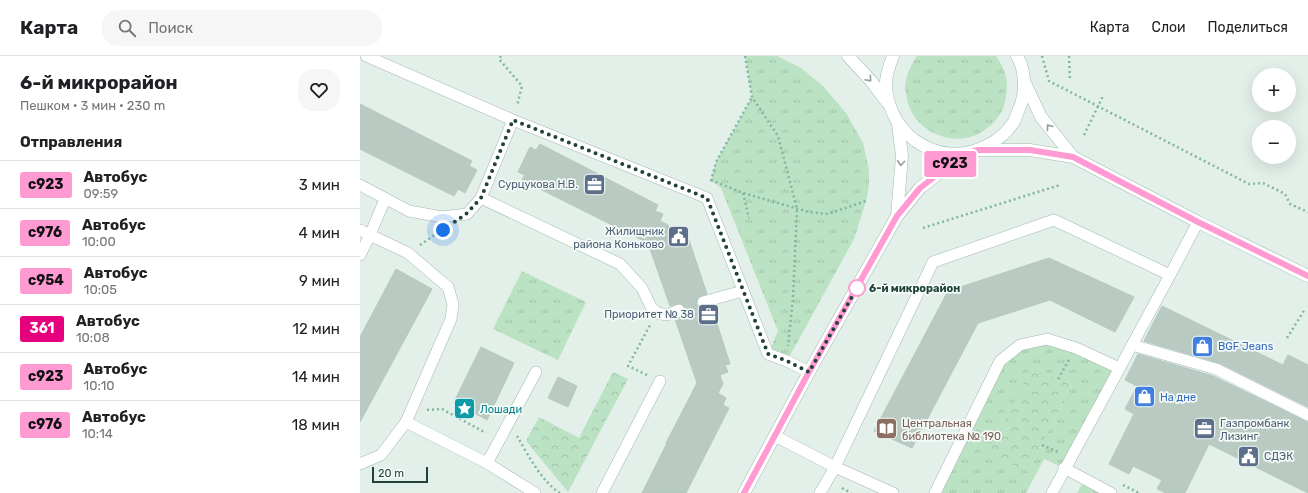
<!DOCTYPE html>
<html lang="ru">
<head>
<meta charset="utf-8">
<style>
	body { margin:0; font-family:Rubik,sans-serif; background:#f6f6f6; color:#202124; height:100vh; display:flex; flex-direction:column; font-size:15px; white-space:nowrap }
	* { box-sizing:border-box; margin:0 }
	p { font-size:13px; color:#757577 }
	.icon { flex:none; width:22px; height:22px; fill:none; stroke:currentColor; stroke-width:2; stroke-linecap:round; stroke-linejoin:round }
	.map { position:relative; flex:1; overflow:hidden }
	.drawer { display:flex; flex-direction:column; background:#fff; width:360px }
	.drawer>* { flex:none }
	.badge { padding:0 8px; border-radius:3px; font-size:14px; line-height:26px }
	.fabs { position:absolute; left:892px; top:12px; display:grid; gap:8px }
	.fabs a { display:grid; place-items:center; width:44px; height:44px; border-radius:50%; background:#fff; box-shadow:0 4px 16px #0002; font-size:20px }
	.scale { position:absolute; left:12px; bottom:10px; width:56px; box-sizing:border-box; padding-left:4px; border:2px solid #204238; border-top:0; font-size:11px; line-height:14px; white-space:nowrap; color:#204238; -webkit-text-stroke:3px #f4faf7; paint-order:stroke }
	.you { position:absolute; width:20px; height:20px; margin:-10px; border:3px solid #fff; border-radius:50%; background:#1a73e8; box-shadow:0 0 0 6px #1a73e833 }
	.map>.badge { position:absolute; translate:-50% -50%; box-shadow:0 0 0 2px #fff }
	h2 { padding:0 20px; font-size:15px; line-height:36px }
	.round { display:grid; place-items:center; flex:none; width:42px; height:42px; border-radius:16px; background:#f6f6f6 }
	.headline { display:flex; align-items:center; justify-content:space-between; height:68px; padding:0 20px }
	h1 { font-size:19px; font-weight:700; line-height:30px }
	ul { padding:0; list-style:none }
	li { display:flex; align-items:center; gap:12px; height:48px; padding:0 20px; border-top:1px solid #e0e0e0 }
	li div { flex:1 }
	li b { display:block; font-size:15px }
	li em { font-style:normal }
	li .badge { min-width:44px; font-weight:700; text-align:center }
	header { display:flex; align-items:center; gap:24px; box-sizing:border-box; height:56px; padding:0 20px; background:#fff; border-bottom:1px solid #e0e0e0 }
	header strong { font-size:19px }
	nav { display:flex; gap:22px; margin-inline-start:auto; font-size:14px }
	.search { width:280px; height:36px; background:#f6f6f6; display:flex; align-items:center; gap:10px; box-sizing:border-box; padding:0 14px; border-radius:16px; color:#757577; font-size:15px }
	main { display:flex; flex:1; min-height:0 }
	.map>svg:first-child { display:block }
</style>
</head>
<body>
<header>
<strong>Карта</strong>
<div class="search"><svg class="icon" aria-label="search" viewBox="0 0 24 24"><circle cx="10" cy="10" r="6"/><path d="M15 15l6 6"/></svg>Поиск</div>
<nav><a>Карта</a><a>Слои</a><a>Поделиться</a></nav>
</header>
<main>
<section class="drawer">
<div class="headline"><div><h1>6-й микрорайон</h1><p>Пешком · 3 мин · 230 m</p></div><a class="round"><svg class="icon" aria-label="heart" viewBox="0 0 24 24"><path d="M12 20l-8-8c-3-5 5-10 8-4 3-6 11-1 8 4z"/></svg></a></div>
<h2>Отправления</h2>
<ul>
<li><span class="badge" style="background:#ff9ad2;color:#111">с923</span><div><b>Автобус</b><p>09:59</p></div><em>3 мин</em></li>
<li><span class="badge" style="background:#ff9ad2;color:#111">с976</span><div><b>Автобус</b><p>10:00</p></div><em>4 мин</em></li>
<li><span class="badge" style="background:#ff9ad2;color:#111">с954</span><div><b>Автобус</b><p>10:05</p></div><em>9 мин</em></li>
<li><span class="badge" style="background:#e6007e;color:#fff">361</span><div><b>Автобус</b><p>10:08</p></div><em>12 мин</em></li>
<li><span class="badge" style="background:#ff9ad2;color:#111">с923</span><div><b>Автобус</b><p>10:10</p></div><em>14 мин</em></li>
<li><span class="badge" style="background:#ff9ad2;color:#111">с976</span><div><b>Автобус</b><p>10:14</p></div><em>18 мин</em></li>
</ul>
</section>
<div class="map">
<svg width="948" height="437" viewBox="0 0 948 437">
	<defs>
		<pattern id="grass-tufts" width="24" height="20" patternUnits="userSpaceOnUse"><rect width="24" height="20" fill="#bae2c3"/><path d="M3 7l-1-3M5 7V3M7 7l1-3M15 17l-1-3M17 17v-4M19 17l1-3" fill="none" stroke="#a0c3a8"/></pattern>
		<pattern id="forest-crowns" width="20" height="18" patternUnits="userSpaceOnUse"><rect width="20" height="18" fill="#bae2c3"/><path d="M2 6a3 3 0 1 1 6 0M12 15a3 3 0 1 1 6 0" fill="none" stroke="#a0c3a8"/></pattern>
	</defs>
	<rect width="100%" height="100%" fill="#e3efe9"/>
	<g fill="url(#grass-tufts)" fill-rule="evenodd">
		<polygon points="385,0 417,0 441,12 463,30 486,57 503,87 509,114 509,129 506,145 494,183 427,305 408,298 418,275 361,132 351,124 356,106 392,41"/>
		<path d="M557 0H636C647 16 649 27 645 46 643 56 635 67 627 72 623 75 620 78 616 79 588 91 553 73 547 43 547 39 545 35 545 31 546 19 551 9 557 0Z"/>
		<polygon points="162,215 226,246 198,304 133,273"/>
		<path d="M687 283 759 312 704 412 684 403 666 437H575L640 305 660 289ZM672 310 711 329 668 416Z"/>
		<polygon points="725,423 751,437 717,437"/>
	</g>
	<g fill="url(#forest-crowns)">
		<polygon points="672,310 711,329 668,416 629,397"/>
		<polygon points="253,316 268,323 208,436 166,385 179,361 219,382"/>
	</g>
	<g fill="#b8cac2" stroke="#b5c9c0">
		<polygon points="0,48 112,105 109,110 117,114 105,137 98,133 94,140 0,93"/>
		<polygon points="180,88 298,149 295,155 303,158 300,165 308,169 311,178 320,175 323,183 328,181 347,238 338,241 336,248 342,253 352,252 370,308 365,309 368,316 360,319 363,328 358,337 366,342 363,349 369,352 326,437 282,437 307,387 306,387 337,327 315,263 324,259 326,255 325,251 320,247 310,250 288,187 162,124 165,119 158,116 170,91 176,94"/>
		<polygon points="689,202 774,241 755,276 690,244 618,267 552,392 514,375 588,235"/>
		<polygon points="36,213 72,233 0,366 0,281"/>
		<polygon points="802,250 923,309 928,299 948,309 948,351 859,307 784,285"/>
		<polygon points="121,291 154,307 127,364 94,346"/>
		<polygon points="778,298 853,320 948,366 948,437 849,388 825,437 806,437 797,433 802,424 773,410 769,418 749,408 774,358 765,353 777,330 765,324"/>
		<polygon points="198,321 217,330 208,351 188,342"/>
	</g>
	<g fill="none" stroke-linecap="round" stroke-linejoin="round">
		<defs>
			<g id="service">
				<polyline points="6,0 153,64 347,142 408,298 427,305 449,316"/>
				<polyline points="0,129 49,155 82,161 107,158 121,142 260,208 282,232 291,251 297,257 307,259 319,254"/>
				<polyline points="121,142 153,64"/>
				<polyline points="0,174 10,179 25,143"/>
				<polyline points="0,199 10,179 48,197 88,231 93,248 91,263 46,366"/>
				<polyline points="343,246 383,235"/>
				<polyline points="772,289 856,313 948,359"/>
				<polyline points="415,380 475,411 533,437"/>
				<polyline points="127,407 176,316"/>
				<polyline points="0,408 21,399 46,366 127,407 175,437"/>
				<polyline points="704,412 751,437"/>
				<polyline points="242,437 300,325"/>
				<polyline points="460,437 475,411 573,206 694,164 810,219"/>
				<polyline points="575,437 640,305 660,289 687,283 716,292 759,312"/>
				<polyline points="692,437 810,219 838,166"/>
			</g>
			<g id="tertiary">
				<polyline points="537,160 542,100 538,68"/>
				<polyline points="384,437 449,316 537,160 560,132 603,98"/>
			</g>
			<g id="secondary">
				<polyline points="488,0 511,25 527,46"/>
				<path d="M533 0C529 10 525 21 526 32 531 83 583 114 628 89 638 84 647 76 653 67 656 63 657 57 659 53 666 38 666 15 657 0"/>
				<polyline points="664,25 681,61 713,101"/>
				<polyline points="618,94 670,94 713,101 838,166 948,220"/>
			</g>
		</defs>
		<use href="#service" stroke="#a5b8b0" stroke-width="12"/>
		<use href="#tertiary" stroke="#a5b8b0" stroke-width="13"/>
		<use href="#secondary" stroke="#a0bcb1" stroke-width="13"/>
		<g stroke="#80b6a2" stroke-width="2.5" stroke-dasharray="2 3" stroke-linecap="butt">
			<polyline points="141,0 139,3 162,30 157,50"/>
			<polyline points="385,0 392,41 418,80 437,153 433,242 428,290"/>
			<polyline points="682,0 689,25 889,128 903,127 925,138 930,148 948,156"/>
			<polyline points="709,0 710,25"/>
			<polyline points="724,79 743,40"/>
			<polyline points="351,124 383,137 449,156 468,158 506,145"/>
			<polyline points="351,125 356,106 392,41"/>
			<polyline points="383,137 389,162"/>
			<polyline points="563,172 700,129"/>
			<polyline points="60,189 79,176"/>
			<polyline points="927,282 945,253"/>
			<polyline points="287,319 268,310 290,269"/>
			<polyline points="698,323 709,304"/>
			<polyline points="67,354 82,353 126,377"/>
			<path d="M157 380C168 399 182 426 200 437"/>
			<polyline points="682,389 698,396"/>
			<polyline points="763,429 779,437"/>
			<polyline points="482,432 491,437"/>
		</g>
		<use href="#service" stroke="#fff" stroke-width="11"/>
		<use href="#tertiary" stroke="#fff" stroke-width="12"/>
		<use href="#secondary" stroke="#fff" stroke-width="12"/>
	</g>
	<defs><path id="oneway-chevron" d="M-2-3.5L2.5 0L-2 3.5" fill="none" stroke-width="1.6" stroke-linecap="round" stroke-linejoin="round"/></defs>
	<g stroke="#90a09c">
		<use href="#oneway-chevron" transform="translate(509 23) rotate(49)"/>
		<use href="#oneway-chevron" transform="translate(689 71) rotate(-128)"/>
		<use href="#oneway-chevron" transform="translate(541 107) rotate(94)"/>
	</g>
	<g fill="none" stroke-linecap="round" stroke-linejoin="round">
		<defs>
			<polyline id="line" points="384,437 449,316 537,160 560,132 604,98 618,94 670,94 713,101 838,166 948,220"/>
		</defs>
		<use href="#line" stroke="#fff" stroke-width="9"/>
		<use href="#line" stroke="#ff9ad2" stroke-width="6"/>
		<polyline stroke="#204238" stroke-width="4" stroke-dasharray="0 7.2" points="83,174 106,158 121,142 153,64 347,142 408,298 427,305 449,316 497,232"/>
	</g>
	<defs>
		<symbol id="office-square" viewBox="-11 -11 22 22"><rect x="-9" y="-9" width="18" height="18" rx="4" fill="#5c6f8a" stroke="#f4faf7"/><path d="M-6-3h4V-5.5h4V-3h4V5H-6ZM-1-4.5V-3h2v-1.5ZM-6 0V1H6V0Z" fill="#fff"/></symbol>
		<symbol id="civic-square" viewBox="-11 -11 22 22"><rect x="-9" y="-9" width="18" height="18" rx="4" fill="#5c6f8a" stroke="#f4faf7"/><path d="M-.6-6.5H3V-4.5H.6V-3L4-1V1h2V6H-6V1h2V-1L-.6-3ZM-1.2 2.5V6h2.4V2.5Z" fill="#fff"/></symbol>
		<symbol id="shop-square" viewBox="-11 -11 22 22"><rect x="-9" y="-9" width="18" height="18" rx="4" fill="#3f7fe0" stroke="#f4faf7"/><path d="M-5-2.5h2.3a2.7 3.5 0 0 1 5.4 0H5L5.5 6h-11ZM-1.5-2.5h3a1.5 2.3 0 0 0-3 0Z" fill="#fff"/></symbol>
		<symbol id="sight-square" viewBox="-11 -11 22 22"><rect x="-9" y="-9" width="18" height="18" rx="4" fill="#0f9aa8" stroke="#f4faf7"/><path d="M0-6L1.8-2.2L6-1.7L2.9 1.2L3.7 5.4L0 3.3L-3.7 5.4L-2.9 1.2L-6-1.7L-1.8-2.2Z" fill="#fff"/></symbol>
		<symbol id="library-square" viewBox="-11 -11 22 22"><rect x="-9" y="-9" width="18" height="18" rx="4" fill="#8d6e63" stroke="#f4faf7"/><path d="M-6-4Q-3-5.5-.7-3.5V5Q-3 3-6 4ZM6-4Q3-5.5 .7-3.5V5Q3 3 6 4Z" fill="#fff"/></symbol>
	</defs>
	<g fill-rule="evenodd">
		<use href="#office-square" x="222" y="116" width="25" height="25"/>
		<use href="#civic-square" x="306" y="168" width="25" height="25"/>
		<use href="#office-square" x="336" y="246" width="25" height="25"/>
		<use href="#shop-square" x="830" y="278" width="25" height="25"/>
		<use href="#shop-square" x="772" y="328" width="25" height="25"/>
		<use href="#sight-square" x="92" y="340" width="25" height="25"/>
		<use href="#library-square" x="514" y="360" width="25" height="25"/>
		<use href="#office-square" x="832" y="360" width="25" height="25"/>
		<use href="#civic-square" x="876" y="388" width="25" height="25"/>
	</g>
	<circle fill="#fff" stroke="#ff9ad2" stroke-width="2" cx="497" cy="232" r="8"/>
	<g text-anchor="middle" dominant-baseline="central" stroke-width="3.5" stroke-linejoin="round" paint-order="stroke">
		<g font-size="11" fill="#4e5e75" stroke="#f4faf7" text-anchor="end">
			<text x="218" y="128">Сурцукова Н.В.</text>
			<text x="304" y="175">Жилищник<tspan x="304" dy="13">района Коньково</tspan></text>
			<text x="334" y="258">Приоритет № 38</text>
			<text x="860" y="367" text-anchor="start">Газпромбанк<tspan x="860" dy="13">Лизинг</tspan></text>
			<text x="904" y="400" text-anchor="start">СДЭК</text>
		</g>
		<g font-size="11" font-weight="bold" fill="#204238" stroke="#f4faf7" text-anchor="start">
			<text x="509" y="232">6-й микрорайон</text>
		</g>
		<g font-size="11" fill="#366cbe" stroke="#f4faf7" text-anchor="start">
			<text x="858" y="290">BGF Jeans</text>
			<text x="800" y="341">На дне</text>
		</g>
		<g font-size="11" fill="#0d838f" stroke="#f4faf7" text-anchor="start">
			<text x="120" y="353">Лошади</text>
		</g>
		<g font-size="11" fill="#785e54" stroke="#f4faf7" text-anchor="start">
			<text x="542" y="367">Центральная<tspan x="542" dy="13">библиотека № 190</tspan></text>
		</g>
	</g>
</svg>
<div class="fabs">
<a>+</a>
<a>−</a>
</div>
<div class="scale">20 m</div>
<div class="you" style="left:83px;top:174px"></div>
<b class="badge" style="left:590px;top:108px;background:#ff9ad2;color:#111">с923</b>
</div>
</main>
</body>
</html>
